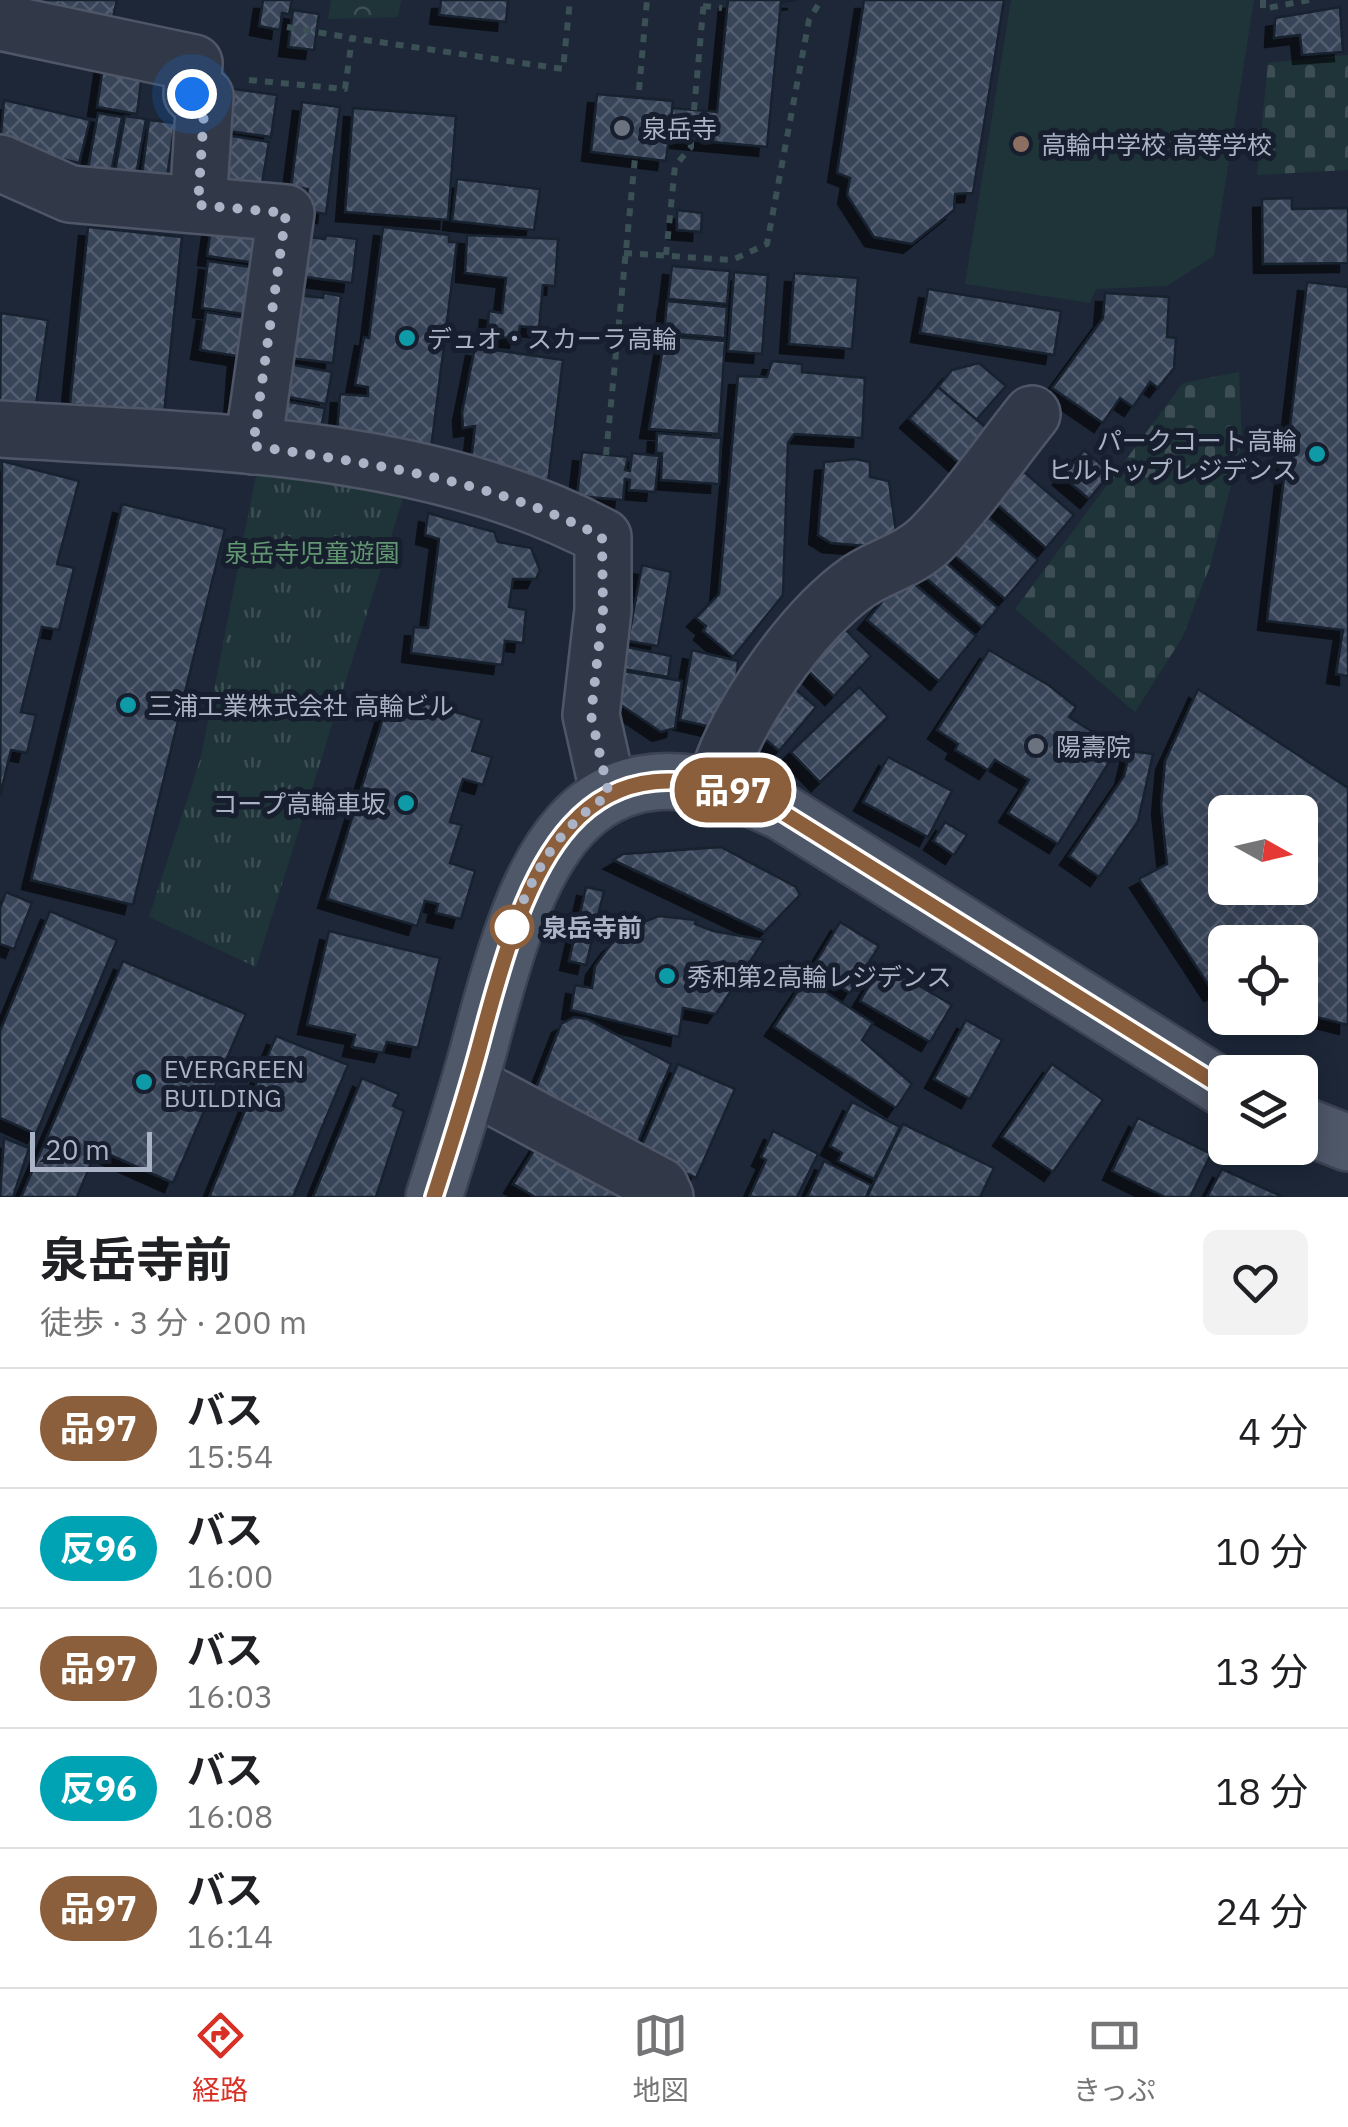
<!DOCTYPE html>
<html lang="ja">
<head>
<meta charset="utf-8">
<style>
	body { margin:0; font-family:"IBM Plex Sans","Noto Sans JP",sans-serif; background:#f2f2f2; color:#202124; height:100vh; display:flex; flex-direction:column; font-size:38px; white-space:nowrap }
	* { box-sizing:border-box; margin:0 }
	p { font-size:32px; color:#757577 }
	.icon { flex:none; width:55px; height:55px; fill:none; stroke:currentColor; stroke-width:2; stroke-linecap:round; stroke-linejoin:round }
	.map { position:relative; height:1197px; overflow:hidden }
	.panel { display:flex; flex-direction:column; background:#fff; flex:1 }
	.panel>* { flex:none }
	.badge { padding:0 20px; border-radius:32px; font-size:35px; line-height:65px }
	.needle { width:65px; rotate:98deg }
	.controls { position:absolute; left:1208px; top:795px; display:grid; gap:20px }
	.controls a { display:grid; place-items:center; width:110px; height:110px; border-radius:15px; background:#fff; box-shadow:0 5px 25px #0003; font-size:50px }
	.scale { position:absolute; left:30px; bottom:25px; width:122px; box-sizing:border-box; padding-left:10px; border:5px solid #abb3c6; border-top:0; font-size:28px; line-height:35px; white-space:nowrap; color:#abb3c6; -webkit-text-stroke:8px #171e2d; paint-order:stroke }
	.you { position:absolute; width:50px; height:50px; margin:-25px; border:8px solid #fff; border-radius:50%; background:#1a73e8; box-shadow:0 0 0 15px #1a73e833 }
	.map>.badge { position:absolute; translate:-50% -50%; box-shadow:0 0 0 5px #fff }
	.round { display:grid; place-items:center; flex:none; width:105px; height:105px; border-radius:15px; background:#f2f2f2 }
	.overview { display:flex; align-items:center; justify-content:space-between; height:170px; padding:0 40px }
	h1 { font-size:48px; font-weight:700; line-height:75px }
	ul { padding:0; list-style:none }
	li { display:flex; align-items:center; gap:30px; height:120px; padding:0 40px; border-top:2px solid #e0e0e0 }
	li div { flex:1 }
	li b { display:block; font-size:38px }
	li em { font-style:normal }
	li .badge { min-width:110px; font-weight:700; text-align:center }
	.dock { display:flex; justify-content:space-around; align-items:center; height:140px; border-top:2px solid #e0e0e0; background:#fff; font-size:28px; color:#757577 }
	.dock a { display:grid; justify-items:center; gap:5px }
	.dock .current { color:#d93025 }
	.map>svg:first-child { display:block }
</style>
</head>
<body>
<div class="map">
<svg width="1348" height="1197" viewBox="0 0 1348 1197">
	<defs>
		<pattern id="grass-tufts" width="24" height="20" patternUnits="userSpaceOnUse" patternTransform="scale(2.5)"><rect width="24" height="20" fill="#1f3439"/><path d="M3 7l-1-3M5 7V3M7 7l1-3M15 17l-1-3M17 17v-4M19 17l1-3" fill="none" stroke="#3d4f54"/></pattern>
		<pattern id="forest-crowns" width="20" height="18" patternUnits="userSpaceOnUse" patternTransform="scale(2.5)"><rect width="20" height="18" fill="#1f3439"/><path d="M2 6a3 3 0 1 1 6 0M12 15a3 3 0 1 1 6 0" fill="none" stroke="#3d4f54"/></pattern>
		<pattern id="cemetery-stones" width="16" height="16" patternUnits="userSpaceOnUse" patternTransform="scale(2.5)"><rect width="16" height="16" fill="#1f3439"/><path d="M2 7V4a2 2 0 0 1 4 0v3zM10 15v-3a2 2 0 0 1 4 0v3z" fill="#3d4f54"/></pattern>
		<pattern id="building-cross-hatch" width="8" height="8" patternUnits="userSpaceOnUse" patternTransform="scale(2.5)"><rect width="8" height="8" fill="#394459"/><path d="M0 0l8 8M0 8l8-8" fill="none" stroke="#535d6f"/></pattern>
		<filter id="shadow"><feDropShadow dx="-9" dy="9" stdDeviation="0" flood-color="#0009"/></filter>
	</defs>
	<rect width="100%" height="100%" fill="#1d2738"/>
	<polygon fill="url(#grass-tufts)" points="257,470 405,492 256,967 149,917 201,757"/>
	<polygon fill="url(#forest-crowns)" points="331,0 401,0 398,17 328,19"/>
	<g fill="url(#cemetery-stones)">
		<polygon points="1348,55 1348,170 1257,175 1268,63"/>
		<polygon points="1239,372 1242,443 1210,566 1182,638 1135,712 1015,609 1183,383"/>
	</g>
	<polygon fill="#1f3439" points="1011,0 1254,0 1214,256 1167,286 1096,289 1090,303 965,284"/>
	<g fill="url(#building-cross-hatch)" stroke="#19202f" stroke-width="2.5" fill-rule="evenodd" filter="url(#shadow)">
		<polygon points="41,0 117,0 110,30 38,14"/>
		<polygon points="263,0 292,0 289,14 282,13 280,30 259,26"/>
		<polygon points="441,0 508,0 506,22 439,15"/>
		<polygon points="728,0 797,0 781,2 767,147 669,138 672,108 717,112"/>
		<polygon points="864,0 1004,0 973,193 955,194 954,210 912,244 874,237 847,195 850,178 837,173"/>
		<polygon points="1340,7 1343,52 1302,55 1300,35 1274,38 1275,18"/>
		<polygon points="293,10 319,14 314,50 288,47"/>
		<polygon points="104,61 143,67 137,114 97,107"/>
		<polygon points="227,88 277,95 271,137 221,130"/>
		<polygon points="597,94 673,101 666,161 591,152"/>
		<polygon points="4,100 90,120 79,163 0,145"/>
		<polygon points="302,102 340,107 326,214 305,211 308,189 291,187"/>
		<polygon points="353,108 456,116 448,220 345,212"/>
		<polygon points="98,113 122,117 111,173 88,168"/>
		<polygon points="125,116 146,119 136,175 115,172"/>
		<polygon points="149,120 175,123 167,177 142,174"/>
		<polygon points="220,134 269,142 260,195 212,188"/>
		<polygon points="457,179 540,189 534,230 452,221"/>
		<polygon points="1292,198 1292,209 1348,208 1348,263 1263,264 1262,199"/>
		<polygon points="677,210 702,213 701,232 677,230"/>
		<polygon points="212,221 261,227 256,263 207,256"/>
		<polygon points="88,227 182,237 164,414 70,404"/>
		<polygon points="383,227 449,235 449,242 457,242 431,449 337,434 340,394 368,396 368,387 355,385 364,337 369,338"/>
		<polygon points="326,235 357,239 352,283 297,276 303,236 325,239"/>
		<polygon points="467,235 558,239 555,286 543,285 539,328 520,326 518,339 487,336 489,311 502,313 506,278 465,273"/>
		<polygon points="208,261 264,269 257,316 202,308"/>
		<polygon points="672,266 730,271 727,304 668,299"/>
		<polygon points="734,272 768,275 762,354 728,351"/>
		<polygon points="794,273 858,278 852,349 789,344"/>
		<polygon points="1307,282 1348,287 1348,676 1336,674 1343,630 1267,621"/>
		<polygon points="928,289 1061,311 1054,355 920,333"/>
		<polygon points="324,293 341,296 333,363 290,358 297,295 323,298"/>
		<polygon points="1105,293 1169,297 1167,337 1176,338 1174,368 1158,388 1150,382 1133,407 1120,398 1103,423 1052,388 1103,318"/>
		<polygon points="667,301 727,307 725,338 664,333"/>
		<polygon points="206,312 259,320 233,409 237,356 200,350"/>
		<polygon points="1,313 48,320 35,412 0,407"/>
		<polygon points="665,336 725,341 719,434 649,429"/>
		<polygon points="475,347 563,360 548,483 470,472 475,426 463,428 462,412"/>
		<polygon points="772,361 802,364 802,372 865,378 862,438 794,434 788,443 783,595 733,657 703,631 706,626 696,618 719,594 738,376 767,377"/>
		<polygon points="278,362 332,372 326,404 272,394"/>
		<polygon points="979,363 1006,386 976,420 938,387 952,370"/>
		<polygon points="938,387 997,437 968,471 909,419"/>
		<polygon points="272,399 325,408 319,438 267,428"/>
		<polygon points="657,433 721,438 719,484 661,480 662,453 656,453"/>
		<polygon points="1084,450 1111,473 1089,499 1062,476"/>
		<polygon points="582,452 628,457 625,470 630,471 632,453 659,456 655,492 629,490 630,480 625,479 623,500 577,496"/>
		<polygon points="855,459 870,462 870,477 889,481 896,532 867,546 831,543 818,535 824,462"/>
		<polygon points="2,461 79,481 57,564 74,568 59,630 42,627 21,712 36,715 27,753 11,750 0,796"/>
		<polygon points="1024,472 1074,515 1046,548 992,500"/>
		<polygon points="122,504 225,529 133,905 31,880"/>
		<polygon points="980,510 1038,560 1005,599 947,549"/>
		<polygon points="428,513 494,532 498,542 531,548 540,570 536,579 513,579 509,607 526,610 523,643 505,641 502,665 411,653 414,627 428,628 439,539 425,535"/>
		<polygon points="942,559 998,608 982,627 926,578"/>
		<polygon points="642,565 671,572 658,646 628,641"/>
		<polygon points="904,575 976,636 939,681 867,620"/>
		<polygon points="843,627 871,656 834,696 804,667"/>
		<polygon points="627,647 671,656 668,677 624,669"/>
		<polygon points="692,650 738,661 736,684 732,694 723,697 712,727 680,720"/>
		<polygon points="989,650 1050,686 1076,707 1069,717 1118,748 1058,844 1008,813 1029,780 995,760 988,770 955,750 958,744 937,730"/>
		<polygon points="623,671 682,681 675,728 661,732 618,703"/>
		<polygon points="786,681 816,707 779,751 749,725"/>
		<polygon points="859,687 888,717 820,782 791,752"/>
		<path d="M1198 689 1348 788V1025L1300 1013V942H1225V985L1213 992 1139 879 1167 864 1161 805 1165 761ZM1225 812H1300V888H1225Z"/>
		<polygon points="391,692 482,720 472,751 492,757 483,785 463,779 450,822 462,825 450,863 475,871 461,919 436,913 438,904 425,901 417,926 327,899"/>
		<polygon points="1130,751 1153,754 1138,821 1099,877 1069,856 1124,776"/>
		<polygon points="888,757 952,791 928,837 863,802"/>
		<polygon points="945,822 967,835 954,855 933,841"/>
		<polygon points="721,847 796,887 800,895 764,932 613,860 623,854"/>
		<polygon points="586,887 604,891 586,965 569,961"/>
		<polygon points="6,892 32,903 14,949 0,944 0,908"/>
		<polygon points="50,911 117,940 36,1134 0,1118 0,1031"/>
		<polygon points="659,916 696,920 695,924 713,931 764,940 716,1014 683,1008 679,1037 571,1010 575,985 592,988 595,966 611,944 633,926"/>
		<polygon points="840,922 879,946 850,993 811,970"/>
		<polygon points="329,931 440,958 418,1048 387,1042 383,1053 352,1047 355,1035 307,1025"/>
		<polygon points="123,961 246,1014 173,1183 97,1149 77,1197 21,1197"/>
		<polygon points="882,964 952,1005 930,1042 860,1001"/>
		<polygon points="806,979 873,1023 862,1040 912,1084 896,1108 774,1027"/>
		<polygon points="574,1017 587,1019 671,1064 638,1142 631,1148 534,1093 561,1024"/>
		<polygon points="966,1020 1002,1040 970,1099 934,1079"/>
		<polygon points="276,1036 348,1065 293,1197 209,1197"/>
		<polygon points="678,1064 735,1089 696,1178 639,1152"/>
		<polygon points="1052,1064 1103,1100 1053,1172 1002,1137"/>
		<polygon points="362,1078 399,1094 393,1106 404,1111 376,1197 313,1197"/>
		<polygon points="852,1102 900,1127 874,1179 838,1161 842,1153 830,1146"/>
		<polygon points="1138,1118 1211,1154 1190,1197 1165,1197 1112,1171"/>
		<polygon points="903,1124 994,1168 980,1197 867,1197"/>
		<polygon points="773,1131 818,1154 797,1197 749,1197 766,1160 761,1157"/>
		<polygon points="4,1138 29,1148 13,1197 0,1197"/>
		<polygon points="541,1139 630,1197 535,1197 513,1184"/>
		<polygon points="824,1161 871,1185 866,1197 807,1197"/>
		<polygon points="1222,1169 1283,1197 1207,1197"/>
	</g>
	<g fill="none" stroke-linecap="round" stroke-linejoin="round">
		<defs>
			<g id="minor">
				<polyline points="0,22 194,63 192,94 205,96 198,205"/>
				<polyline points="0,163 70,194 286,213 253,446"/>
				<path d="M0 429C200 442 422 441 603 537V610L591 715 609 795"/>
				<path d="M716 784C734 718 802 621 859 581 883 565 910 560 931 539 968 501 999 455 1032 414"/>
				<polyline points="470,1084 660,1186 665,1197"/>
			</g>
			<g id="major">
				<polyline points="1300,1124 1348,1143"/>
				<path d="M434 1197C451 1144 468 1091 482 1037 526 871 574 713 782 812L1225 1089"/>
			</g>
		</defs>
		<use href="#minor" stroke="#4f5667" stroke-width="60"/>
		<use href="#major" stroke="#3b4252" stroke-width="60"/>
		<g stroke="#3a5054" stroke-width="6" stroke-dasharray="8 8" stroke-linecap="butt">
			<polyline points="1263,0 1263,9 1309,0"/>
			<polyline points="703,6 722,8"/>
			<polyline points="287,27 352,38"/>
			<polyline points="249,80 345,89 352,38 563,69 570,0"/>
			<polyline points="639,90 647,0"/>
			<polyline points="694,110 704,0"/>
			<polyline points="624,253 732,260 767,244 809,20 821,0"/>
			<polyline points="666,255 675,166 691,147 691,139"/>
			<polyline points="606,455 635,158"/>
		</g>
		<use href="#minor" stroke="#313949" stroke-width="55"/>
		<use href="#major" stroke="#4f5869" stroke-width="55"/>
	</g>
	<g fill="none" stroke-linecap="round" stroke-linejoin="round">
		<defs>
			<path id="line" d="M434 1197C451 1144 468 1091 482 1037 526 872 575 712 782 812L1225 1089"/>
		</defs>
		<use href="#line" stroke="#fff" stroke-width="22"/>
		<use href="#line" stroke="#8b5e3c" stroke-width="15"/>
		<path stroke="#abb3c6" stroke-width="10" stroke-dasharray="0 18" d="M192 94 205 96 198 205 286 213 253 446C373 464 494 480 602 537L603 610 591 715 609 795C556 828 533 875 511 930L512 927"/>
	</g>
	<g fill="#6b7280" stroke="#171e2d" stroke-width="4">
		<circle cx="622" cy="128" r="10"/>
		<circle cx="1036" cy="746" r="10"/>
	</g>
	<circle fill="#8d6e63" stroke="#171e2d" stroke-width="4" cx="1021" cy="144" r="10"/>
	<g fill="#0f9aa8" stroke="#171e2d" stroke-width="4">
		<circle cx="407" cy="338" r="10"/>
		<circle cx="1317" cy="454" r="10"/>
		<circle cx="128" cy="705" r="10"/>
		<circle cx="406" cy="803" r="10"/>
		<circle cx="667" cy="976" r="10"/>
		<circle cx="144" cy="1082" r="10"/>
	</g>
	<circle fill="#fff" stroke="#8b5e3c" stroke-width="5" cx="512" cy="927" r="20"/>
	<g text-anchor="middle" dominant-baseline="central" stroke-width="10" stroke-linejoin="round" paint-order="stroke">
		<g font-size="25" fill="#abb3c6" stroke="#171e2d" text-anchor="start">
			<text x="642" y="128">泉岳寺</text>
			<text x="1041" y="144">高輪中学校 高等学校</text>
			<text x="427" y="338">デュオ・スカーラ高輪</text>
			<text x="1297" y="440" text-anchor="end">パークコート高輪<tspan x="1297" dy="29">ヒルトップレジデンス</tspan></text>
			<text x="148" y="705">三浦工業株式会社 高輪ビル</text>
			<text x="1056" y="746">陽壽院</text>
			<text x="386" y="803" text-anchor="end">コープ高輪車坂</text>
			<text x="687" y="976">秀和第2高輪レジデンス</text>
			<text x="164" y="1068">EVERGREEN<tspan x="164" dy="29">BUILDING</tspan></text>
		</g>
		<g font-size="25" fill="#619872" stroke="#171e2d">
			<text x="312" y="552">泉岳寺児童遊園</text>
		</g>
		<g font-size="25" font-weight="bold" fill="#abb3c6" stroke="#171e2d" text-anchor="start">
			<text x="542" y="927">泉岳寺前</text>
		</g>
	</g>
</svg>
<div class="controls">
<a><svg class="needle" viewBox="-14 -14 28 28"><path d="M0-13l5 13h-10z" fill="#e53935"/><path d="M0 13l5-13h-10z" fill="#757577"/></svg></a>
<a><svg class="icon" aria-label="locate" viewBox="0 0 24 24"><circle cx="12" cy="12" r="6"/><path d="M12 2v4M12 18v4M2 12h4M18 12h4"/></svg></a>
<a><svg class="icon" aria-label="layers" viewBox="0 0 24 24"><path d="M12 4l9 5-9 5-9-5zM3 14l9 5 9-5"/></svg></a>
</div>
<div class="scale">20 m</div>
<div class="you" style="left:192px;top:94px"></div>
<b class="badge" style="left:733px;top:790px;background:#8b5e3c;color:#fff">品97</b>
</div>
<section class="panel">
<div class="overview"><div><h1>泉岳寺前</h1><p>徒歩 · 3 分 · 200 m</p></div><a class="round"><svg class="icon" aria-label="heart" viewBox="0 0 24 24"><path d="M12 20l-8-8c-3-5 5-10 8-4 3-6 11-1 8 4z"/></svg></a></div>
<ul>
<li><span class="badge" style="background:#8b5e3c;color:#fff">品97</span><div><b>バス</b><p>15:54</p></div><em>4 分</em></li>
<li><span class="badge" style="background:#00a3b4;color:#fff">反96</span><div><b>バス</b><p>16:00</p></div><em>10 分</em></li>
<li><span class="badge" style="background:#8b5e3c;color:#fff">品97</span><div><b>バス</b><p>16:03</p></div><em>13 分</em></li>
<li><span class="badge" style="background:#00a3b4;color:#fff">反96</span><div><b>バス</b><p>16:08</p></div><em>18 分</em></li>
<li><span class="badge" style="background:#8b5e3c;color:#fff">品97</span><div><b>バス</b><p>16:14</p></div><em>24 分</em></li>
</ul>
</section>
<nav class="dock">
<a class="current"><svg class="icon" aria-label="directions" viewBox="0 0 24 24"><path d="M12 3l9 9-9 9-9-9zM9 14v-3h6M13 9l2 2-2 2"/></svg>経路</a>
<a><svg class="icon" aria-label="map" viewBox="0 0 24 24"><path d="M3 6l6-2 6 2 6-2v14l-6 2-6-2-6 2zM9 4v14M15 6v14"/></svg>地図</a>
<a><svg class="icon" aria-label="tickets" viewBox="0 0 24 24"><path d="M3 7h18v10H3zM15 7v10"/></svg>きっぷ</a>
</nav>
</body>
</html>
